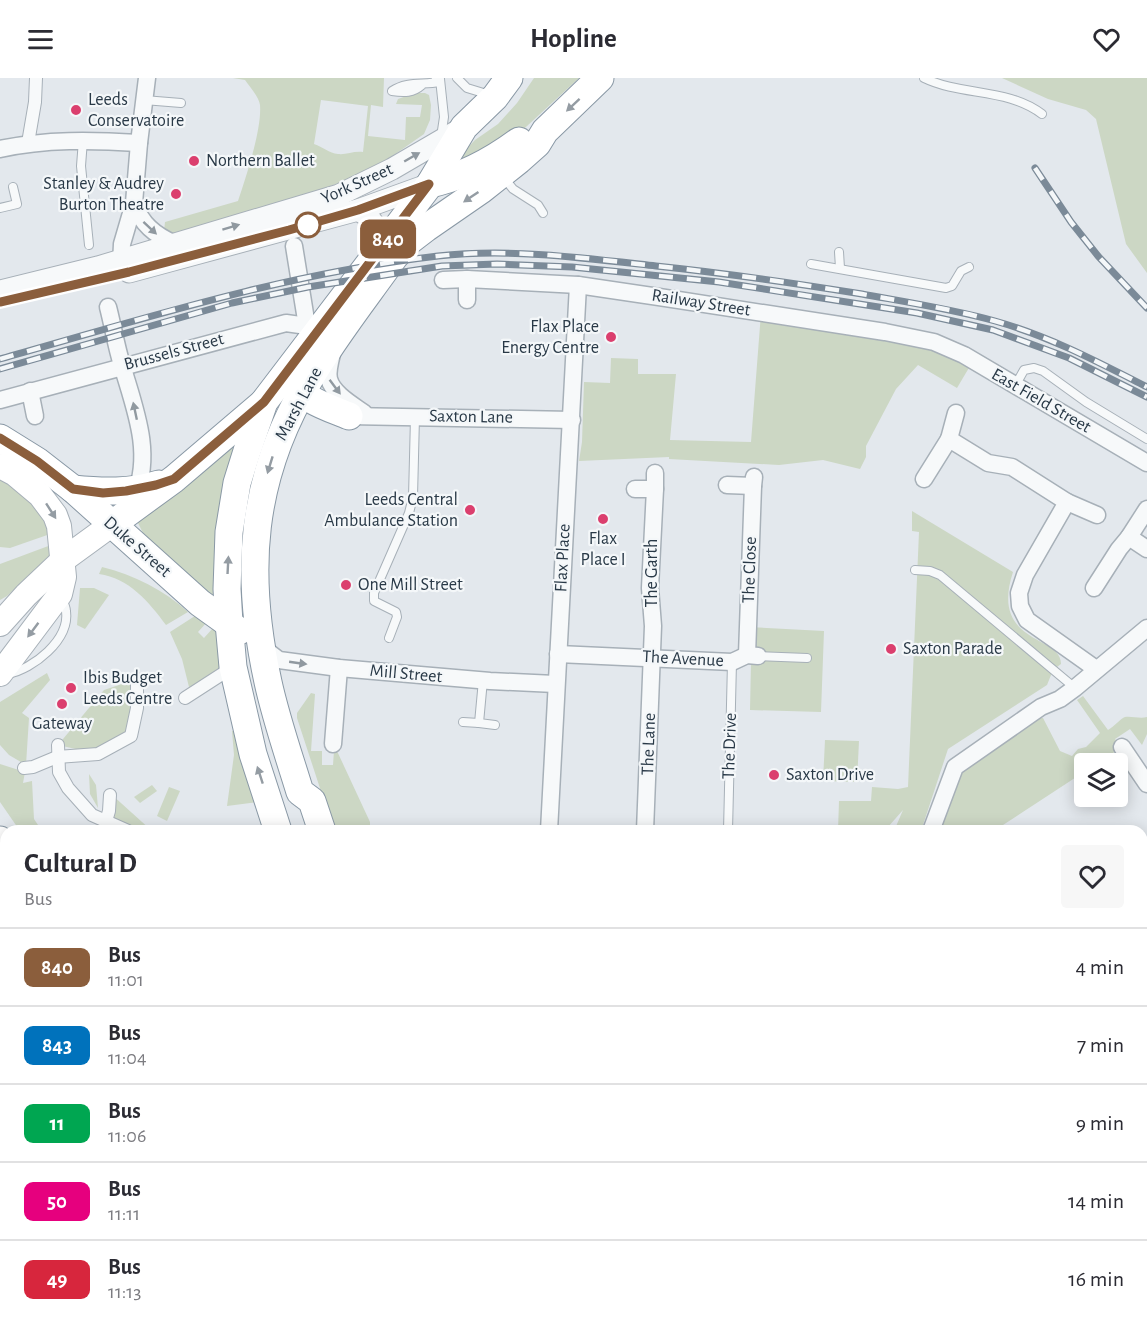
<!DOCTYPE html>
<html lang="en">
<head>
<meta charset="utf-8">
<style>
	body { margin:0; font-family:"Alegreya Sans",sans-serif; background:#f7f7f7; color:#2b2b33; height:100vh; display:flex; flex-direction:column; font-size:22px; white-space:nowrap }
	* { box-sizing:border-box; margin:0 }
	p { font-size:20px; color:#7c7c81 }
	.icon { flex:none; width:33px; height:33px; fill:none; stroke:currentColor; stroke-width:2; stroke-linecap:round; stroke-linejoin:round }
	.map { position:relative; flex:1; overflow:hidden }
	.sheet { position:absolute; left:0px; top:747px; width:1148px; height:506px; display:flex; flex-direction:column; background:#fff; border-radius:18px 18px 0 0; box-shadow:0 3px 15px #0003 }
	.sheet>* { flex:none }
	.badge { padding:0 12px; border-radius:9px; font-size:21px; line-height:39px }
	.controls { position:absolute; left:1074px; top:675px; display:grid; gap:12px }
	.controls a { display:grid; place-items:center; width:54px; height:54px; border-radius:6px; background:#fff; box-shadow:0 3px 15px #0003; font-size:30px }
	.map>.badge { position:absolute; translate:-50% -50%; box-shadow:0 0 0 3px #fff }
	.round { display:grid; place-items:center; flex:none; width:63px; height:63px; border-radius:6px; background:#f7f7f7 }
	.headline { display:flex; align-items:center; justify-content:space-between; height:102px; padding:0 24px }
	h1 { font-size:28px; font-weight:700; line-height:45px }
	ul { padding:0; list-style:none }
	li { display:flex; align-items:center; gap:18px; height:78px; padding:0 24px; border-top:2px solid #e1e1e2 }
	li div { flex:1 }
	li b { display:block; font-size:22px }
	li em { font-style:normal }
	li .badge { min-width:66px; font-weight:700; text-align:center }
	header { display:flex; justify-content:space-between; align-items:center; height:78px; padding:0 24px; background:#fff; font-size:27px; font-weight:700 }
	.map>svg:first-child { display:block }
</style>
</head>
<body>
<header><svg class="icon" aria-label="menu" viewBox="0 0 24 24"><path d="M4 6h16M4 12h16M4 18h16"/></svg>Hopline<svg class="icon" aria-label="heart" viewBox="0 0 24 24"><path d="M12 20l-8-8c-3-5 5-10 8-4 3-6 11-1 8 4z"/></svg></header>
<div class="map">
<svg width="1147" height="1252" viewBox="0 0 1147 1252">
	<rect width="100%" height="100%" fill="#e3e8ed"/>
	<g fill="#ccd7c4" fill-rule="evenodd">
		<path d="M233 0H384L383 29 371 27 368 58 405 62 406 39H420L422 27 396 26 398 21 415 15H425L429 17 431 27 430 42 424 56 371 93 184 162 164 153 165 144 238 123C246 99 262 51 260 27 259 19 250 9 245 2ZM321 22 368 28 363 74C353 73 346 77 338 76 329 75 323 69 314 66Z"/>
		<polygon points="534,0 579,0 514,60 491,75 453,85 475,62 498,46 517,25"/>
		<polygon points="1002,0 1147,0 1147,195 1126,166 1096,41 1086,32 1048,21"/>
		<polygon points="761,235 885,254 973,283 957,310 918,287 896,311 866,368 866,379 860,391 823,382 779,387 669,381 669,379 579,383 582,364 584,304 610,305 611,280 638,281 638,296 676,296 670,362 751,364"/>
		<polygon points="243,348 215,520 144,457 137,443"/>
		<polygon points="0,393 35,428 53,455 10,470 0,469"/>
		<path d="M912 433 1013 494C989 567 1062 557 1061 586L1053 592 1047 607 948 671 921 753H894L903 732 888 749V753H838L839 723H871L872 709 898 711 908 709 919 454 912 453Z"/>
		<polygon points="51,467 52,477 7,518 0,522 0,486"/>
		<path d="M102 489C134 497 164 512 188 534L166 547C149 524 129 500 99 496Z"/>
		<polygon points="80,510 94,510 109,517 85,551 77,547"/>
		<polygon points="198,536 207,544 198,554 204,560 213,550 217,554 222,588 195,607 189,609 182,581 170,554"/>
		<polygon points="748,549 824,553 821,634 750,632 751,584"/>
		<polygon points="47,595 50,602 22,635 29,640 26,687 9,677 0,667 0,624"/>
		<polygon points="137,601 134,648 98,676 58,667 104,612"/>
		<polygon points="311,615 315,616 311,673 322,673 322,687 333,687 334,673 337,673 370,744 370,753 334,753 297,640 297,635"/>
		<path d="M1083 618 1108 652C1114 649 1121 640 1125 639 1132 638 1140 641 1147 639V656L1142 667 1130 651 1115 661 1122 669 1098 685 1084 686V694L1003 747 999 753H942L946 727 963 691 1035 640H1043L1060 673 1072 678 1078 671 1086 669 1100 655 1077 622Z"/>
		<polygon points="232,653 236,653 258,724 227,728 234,677"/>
		<polygon points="825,662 859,663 857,704 823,703"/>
		<polygon points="0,686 25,694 23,705 32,703 34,741 42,753 20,753 0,724"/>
		<polygon points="89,696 96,707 98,730 90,716"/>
		<polygon points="152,707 157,713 140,725 134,719"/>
		<polygon points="169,709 180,713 167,743 157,738"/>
		<polygon points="111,716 152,753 136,753 114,740 115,732"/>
		<polygon points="0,871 6,876 6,912 0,892"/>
		<polygon points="1147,1010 1147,1168 1142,1163 1142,1015"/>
		<polygon points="0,1071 6,1075 6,1120 0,1118"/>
		<polygon points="1147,1173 1147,1252 1086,1252 1090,1247 1142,1246 1142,1180"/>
		<polygon points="889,1247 893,1252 724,1252 722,1247"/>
	</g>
	<g fill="#9cbdcf">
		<polygon points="0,940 6,942 6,1075 0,1071"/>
		<polygon points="0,1118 6,1120 6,1184 0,1181"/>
		<polygon points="167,1246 191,1247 201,1252 165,1252"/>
		<polygon points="119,1247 144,1247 154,1252 129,1252"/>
		<polygon points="212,1247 304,1247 312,1252 220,1252"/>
	</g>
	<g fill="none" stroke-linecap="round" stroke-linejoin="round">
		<defs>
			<g id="service">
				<polyline points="457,0 467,10 490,17"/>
				<path d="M924 0C961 18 1008 10 1042 36"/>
				<polyline points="440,1 444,39 441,59"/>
				<path d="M422 7C413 15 404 15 392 13 407 3 422 7 439 4L436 0"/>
				<polyline points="144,22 181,25"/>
				<polyline points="83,62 81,88 89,167"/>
				<polyline points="504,100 513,111 538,127 543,135"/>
				<polyline points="0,130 17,126 13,109"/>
				<polyline points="839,174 840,190"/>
				<polyline points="811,186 946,210 952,208 961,193 969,189"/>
				<polyline points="24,218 129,194"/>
				<polyline points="1015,308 1024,292 1034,290 1043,293 1086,324 1147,361"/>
				<polyline points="915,492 930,493 940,497 1075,610"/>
				<polyline points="389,560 397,539 396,534 374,523 374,515 409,435 413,419 415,339"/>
				<polyline points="758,578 807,580"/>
				<path d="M8 596C33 591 70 562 66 533 66 529 63 523 61 519"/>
				<polyline points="483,602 479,645 495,647"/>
				<polyline points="463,644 479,645"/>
				<polyline points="728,753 732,584"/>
			</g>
			<g id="pedestrian">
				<polyline points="28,65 35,24 36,0"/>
				<polyline points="185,620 233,589"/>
				<polyline points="58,667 59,694 68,710 92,737 128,753"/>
				<polyline points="24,690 33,689 57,679 98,676 131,658 137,630 137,601"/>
				<polyline points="106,743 109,733 110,717"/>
				<polyline points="0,1201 6,1203"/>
				<polyline points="59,1246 60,1252"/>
			</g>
			<g id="minor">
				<path d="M0 71C46 61 92 62 139 65"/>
				<path d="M134 125C141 146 155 157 175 166"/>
				<polyline points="294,168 307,248"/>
				<polyline points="124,191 121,186 122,166 134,125 139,65 147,0"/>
				<polyline points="467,201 467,222"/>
				<polyline points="443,202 467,201 578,207 659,219 885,254 934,264 964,277 1147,385"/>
				<path d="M108 229C113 248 116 268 122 287 134 329 153 374 135 417"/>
				<path d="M333 272C331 280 327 293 329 301 333 316 353 327 364 335"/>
				<polyline points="30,313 35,338"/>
				<polyline points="0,322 286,245 307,248 312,258"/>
				<polyline points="349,338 572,342"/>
				<polyline points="949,361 956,335"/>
				<polyline points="924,401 949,361 988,385 1012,389 1067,424 1025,497 1019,515 1020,528 1027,542 1096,591"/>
				<polyline points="727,407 753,408 754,399"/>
				<polyline points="635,411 655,411 655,395"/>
				<polyline points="1067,424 1097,437"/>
				<polyline points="1129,459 1147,431"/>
				<polyline points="1094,510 1119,471 1129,459 1147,471"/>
				<polyline points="262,569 279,582 339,590 490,603 555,606"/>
				<polyline points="558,576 732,584 747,577 758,578"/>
				<polyline points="747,577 753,408"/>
				<polyline points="333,666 339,590"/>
				<polyline points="1122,669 1147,706"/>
				<polyline points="549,753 578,207"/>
				<polyline points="645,753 653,548 650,510 655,411"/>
				<polyline points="931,753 955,689 1041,629 1060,621 1075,610 1147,550"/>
				<polyline points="967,1246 973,1252"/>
				<polyline points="496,1252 497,1246"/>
			</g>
			<g id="tertiary">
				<path d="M358 132C375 141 380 154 379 172"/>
				<polyline points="129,194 358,132 430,106"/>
				<polyline points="0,213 98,189 339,117 392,91 464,49"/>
			</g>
			<g id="secondary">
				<polyline points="0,388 15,396 40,417 55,437 59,448 64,499 60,516 0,596"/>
				<polyline points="0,546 26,517 63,482 111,447"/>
			</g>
			<g id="trunk">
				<path d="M430 106C462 99 492 83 519 63"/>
				<path d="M292 302C301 322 330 330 349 338"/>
				<polyline points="0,360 37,383 73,411 200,525 239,553"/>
				<path d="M73 411C103 414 130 415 159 406"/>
				<polyline points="111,447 174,401 262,326"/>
				<polyline points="278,753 253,676 233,589 229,545 227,511 229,454 237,405 247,373 264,324 430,106 464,49 495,19 509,0"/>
				<path d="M322 753 312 723 300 714C289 678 276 641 268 604 244 494 250 400 309 302 334 259 366 219 395 178L409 163 426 150 481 112 519 82 537 66 545 53 600 0"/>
				<polyline points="0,762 6,768"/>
				<polyline points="585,1246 590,1252"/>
				<polyline points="611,1246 617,1252"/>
				<polyline points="680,1252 683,1251"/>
			</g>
		</defs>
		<use href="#service" stroke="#a7b0b8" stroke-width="10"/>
		<use href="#pedestrian" stroke="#a7b0b8" stroke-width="14"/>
		<use href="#minor" stroke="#a7b0b8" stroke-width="19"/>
		<use href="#tertiary" stroke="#a7b0b8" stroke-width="23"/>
		<use href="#secondary" stroke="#a7b0b8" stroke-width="26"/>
		<use href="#trunk" stroke="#8998a5" stroke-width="29"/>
		<use href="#service" stroke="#f7f9fa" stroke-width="8"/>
		<use href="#pedestrian" stroke="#f7f9fa" stroke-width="12"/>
		<use href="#minor" stroke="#f7f9fa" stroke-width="16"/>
		<use href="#tertiary" stroke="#f7f9fa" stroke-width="21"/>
		<use href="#secondary" stroke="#fff" stroke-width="24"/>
		<use href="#trunk" stroke="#fff" stroke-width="27"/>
		<defs>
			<g id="rail">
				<polyline points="1035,90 1071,144 1098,178 1147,230"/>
				<path d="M0 281C145 240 288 195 438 178 510 170 585 180 656 188 725 195 793 205 862 216 906 224 952 231 995 243 1049 258 1098 284 1147 309"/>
				<polyline points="0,291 232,225 308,209 442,188 497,186 572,189 719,204 917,235 993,252 1069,280 1147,319"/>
			</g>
		</defs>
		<use href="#rail" stroke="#7b8a98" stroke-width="7"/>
		<use href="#rail" stroke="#f4f7f9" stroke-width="4.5" stroke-dasharray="14" stroke-linecap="butt"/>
	</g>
	<defs><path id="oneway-solid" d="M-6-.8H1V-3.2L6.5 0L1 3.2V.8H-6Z" transform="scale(1.5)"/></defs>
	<g fill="#949ca3">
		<use href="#oneway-solid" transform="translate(573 27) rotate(137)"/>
		<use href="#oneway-solid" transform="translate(471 119) rotate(146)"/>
		<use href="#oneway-solid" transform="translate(270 387) rotate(107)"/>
		<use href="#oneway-solid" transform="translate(51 433) rotate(57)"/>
		<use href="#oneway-solid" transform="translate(228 487) rotate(-87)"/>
		<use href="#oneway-solid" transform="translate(33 552) rotate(127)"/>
		<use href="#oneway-solid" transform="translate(260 697) rotate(-108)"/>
	</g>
	<g fill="#9099a0">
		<use href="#oneway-solid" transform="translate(412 79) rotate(-30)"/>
		<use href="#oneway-solid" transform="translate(231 149) rotate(-17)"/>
		<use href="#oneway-solid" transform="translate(150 150) rotate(43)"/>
		<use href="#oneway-solid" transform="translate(335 309) rotate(53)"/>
		<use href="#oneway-solid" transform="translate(135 333) rotate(-102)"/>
		<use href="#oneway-solid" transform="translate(298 585) rotate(8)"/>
	</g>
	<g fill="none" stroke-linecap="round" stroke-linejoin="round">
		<defs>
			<polyline id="line" points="0,224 129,194 289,152 358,132 429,106 264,324 174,401 156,407 126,413 103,415 73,411 37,383 0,360"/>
		</defs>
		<use href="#line" stroke="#fff" stroke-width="14"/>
		<use href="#line" stroke="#8b5e3c" stroke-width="9"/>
	</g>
	<g fill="#db3f6e" stroke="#f4f7f9" stroke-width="2">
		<circle cx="76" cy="32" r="6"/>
		<circle cx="194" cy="83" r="6"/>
		<circle cx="176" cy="116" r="6"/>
		<circle cx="611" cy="259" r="6"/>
		<circle cx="470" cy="432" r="6"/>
		<circle cx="603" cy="441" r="6"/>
		<circle cx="346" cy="507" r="6"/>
		<circle cx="891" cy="571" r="6"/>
		<circle cx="71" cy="610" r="6"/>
		<circle cx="62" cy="626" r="6"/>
		<circle cx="774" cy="697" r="6"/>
	</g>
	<circle fill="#fff" stroke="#8b5e3c" stroke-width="3" cx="308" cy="147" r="12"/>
	<g text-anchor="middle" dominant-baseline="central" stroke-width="4.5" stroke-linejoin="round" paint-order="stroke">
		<g font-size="18" fill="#293947" stroke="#f4f7f9" text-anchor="start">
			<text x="88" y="22">Leeds<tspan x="88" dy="21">Conservatoire</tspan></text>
			<text x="206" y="83">Northern Ballet</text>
			<text x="164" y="106" text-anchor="end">Stanley &amp; Audrey<tspan x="164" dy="21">Burton Theatre</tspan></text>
			<text x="599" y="249" text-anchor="end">Flax Place<tspan x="599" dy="21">Energy Centre</tspan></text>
			<text x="458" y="422" text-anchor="end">Leeds Central<tspan x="458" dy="21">Ambulance Station</tspan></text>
			<text x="603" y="461" text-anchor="middle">Flax<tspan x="603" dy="21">Place I</tspan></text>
			<text x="358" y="507">One Mill Street</text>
			<text x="903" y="571">Saxton Parade</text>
			<text x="83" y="600">Ibis Budget<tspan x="83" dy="21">Leeds Centre</tspan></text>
			<text x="62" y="646" text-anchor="middle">Gateway</text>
			<text x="786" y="697">Saxton Drive</text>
		</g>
		<g font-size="18" fill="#293947" stroke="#f4f7f9">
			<text transform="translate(357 106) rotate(-24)">York Street</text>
			<text transform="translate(701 225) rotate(9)">Railway Street</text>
			<text transform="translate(174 274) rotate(-15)">Brussels Street</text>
			<text transform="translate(1041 323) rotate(30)">East Field Street</text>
			<text transform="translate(299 326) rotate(-62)">Marsh Lane</text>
			<text transform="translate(471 339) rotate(1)">Saxton Lane</text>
			<text transform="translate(137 469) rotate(41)">Duke Street</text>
			<text transform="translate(563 480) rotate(-87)">Flax Place</text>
			<text transform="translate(750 492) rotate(-88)">The Close</text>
			<text transform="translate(652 495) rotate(-90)">The Garth</text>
			<text transform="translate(683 581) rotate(3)">The Avenue</text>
			<text transform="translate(406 596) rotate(5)">Mill Street</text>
			<text transform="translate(649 666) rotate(-88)">The Lane</text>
			<text transform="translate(730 668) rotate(-88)">The Drive</text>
		</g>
	</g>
</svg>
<div class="controls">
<a><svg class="icon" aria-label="layers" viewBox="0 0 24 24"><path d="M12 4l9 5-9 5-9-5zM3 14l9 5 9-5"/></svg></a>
</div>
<b class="badge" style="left:388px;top:161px;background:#8b5e3c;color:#fff">840</b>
<section class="sheet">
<div class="headline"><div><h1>Cultural D</h1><p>Bus</p></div><a class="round"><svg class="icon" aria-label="heart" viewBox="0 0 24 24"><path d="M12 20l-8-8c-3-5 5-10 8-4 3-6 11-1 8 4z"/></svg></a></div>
<ul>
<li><span class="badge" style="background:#8b5e3c;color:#fff">840</span><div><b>Bus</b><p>11:01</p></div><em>4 min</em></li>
<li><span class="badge" style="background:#0072bc;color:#fff">843</span><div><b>Bus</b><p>11:04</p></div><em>7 min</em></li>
<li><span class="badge" style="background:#00a651;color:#fff">11</span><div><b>Bus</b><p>11:06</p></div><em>9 min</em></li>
<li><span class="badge" style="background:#e6007e;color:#fff">50</span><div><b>Bus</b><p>11:11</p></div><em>14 min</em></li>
<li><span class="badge" style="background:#d7263d;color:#fff">49</span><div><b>Bus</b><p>11:13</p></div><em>16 min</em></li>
</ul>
</section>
</div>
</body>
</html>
